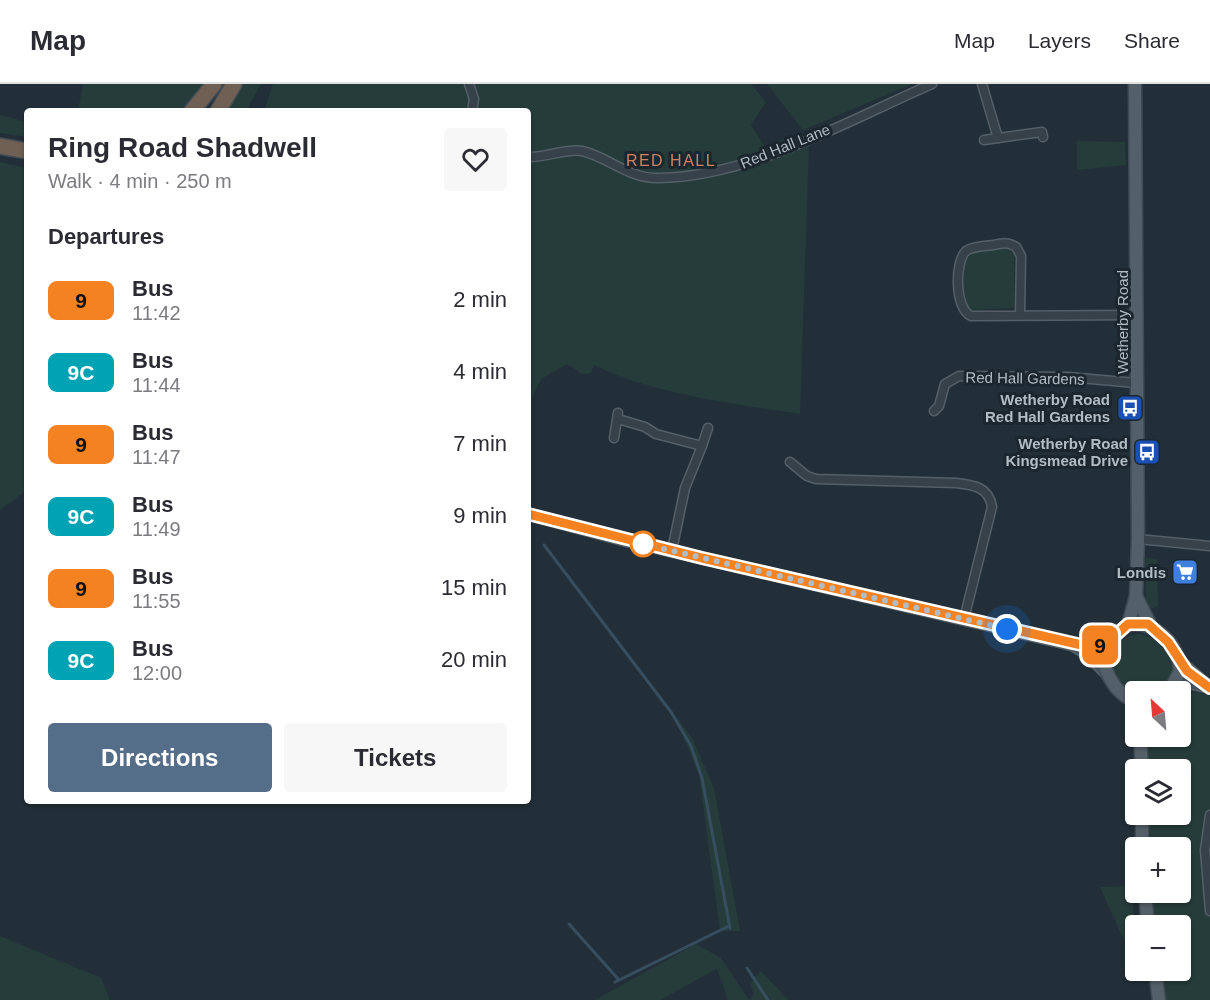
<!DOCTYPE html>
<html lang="en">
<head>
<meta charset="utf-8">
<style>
	body { margin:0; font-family:Helvetica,sans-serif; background:#f7f7f7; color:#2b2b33; height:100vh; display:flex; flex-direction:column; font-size:22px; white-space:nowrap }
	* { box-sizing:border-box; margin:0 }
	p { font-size:20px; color:#7c7c81 }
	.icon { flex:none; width:33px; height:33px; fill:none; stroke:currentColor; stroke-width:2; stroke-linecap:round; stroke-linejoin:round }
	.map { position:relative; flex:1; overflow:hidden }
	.details { position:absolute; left:24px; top:24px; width:507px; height:696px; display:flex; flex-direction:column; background:#fff; border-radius:6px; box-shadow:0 2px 4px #0004 }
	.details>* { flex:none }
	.badge { padding:0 12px; border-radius:9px; font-size:21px; line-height:39px }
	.needle { width:39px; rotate:334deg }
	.buttons { position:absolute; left:1125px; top:597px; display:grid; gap:12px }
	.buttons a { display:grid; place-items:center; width:66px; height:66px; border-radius:6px; background:#fff; box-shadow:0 2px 4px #0004; font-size:30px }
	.you { position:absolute; width:30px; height:30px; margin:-15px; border:4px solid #fff; border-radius:50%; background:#1a73e8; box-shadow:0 0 0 9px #1a73e833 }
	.map>.badge { position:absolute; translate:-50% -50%; box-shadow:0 0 0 3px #fff }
	h2 { padding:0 24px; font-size:22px; line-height:54px }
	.round { display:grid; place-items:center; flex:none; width:63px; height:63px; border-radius:6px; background:#f7f7f7 }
	.overview { display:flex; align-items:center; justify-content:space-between; height:102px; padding:0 24px }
	h1 { font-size:28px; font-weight:600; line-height:45px }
	.button { display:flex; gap:12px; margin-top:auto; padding:12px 24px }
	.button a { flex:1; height:69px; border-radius:6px; background:#546e89; color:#fff; font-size:24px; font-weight:600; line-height:69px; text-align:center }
	.button a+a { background:#f7f7f7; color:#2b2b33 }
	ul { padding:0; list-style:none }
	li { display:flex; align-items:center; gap:18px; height:72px; padding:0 24px }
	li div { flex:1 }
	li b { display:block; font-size:22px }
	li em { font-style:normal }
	li .badge { min-width:66px; font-weight:700; text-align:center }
	header { display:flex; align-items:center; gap:36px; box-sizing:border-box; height:84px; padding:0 30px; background:#fff; border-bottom:2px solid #e1e1e2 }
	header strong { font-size:28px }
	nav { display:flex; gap:33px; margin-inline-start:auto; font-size:21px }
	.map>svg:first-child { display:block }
</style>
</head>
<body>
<header>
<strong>Map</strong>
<nav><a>Map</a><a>Layers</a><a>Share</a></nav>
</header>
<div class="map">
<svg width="1210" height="916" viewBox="0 0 1210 916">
	<rect width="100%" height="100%" fill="#222f39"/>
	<g fill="#253c3a">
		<polygon points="83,0 206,0 180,27 78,27"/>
		<polygon points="241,0 261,0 246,27 224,27"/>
		<path d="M273 0H751L766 18 751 41 765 63 789 53 795 68 809 62 800 330C735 320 653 310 594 281L591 289 582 290 567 280 541 295 528 321V27H264Z"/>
		<polygon points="767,0 912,0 803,46"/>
		<polygon points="0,31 27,38 27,53 0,49"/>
		<polygon points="1077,57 1125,58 1126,81 1077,86"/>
		<polygon points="0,78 27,84 27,406 0,426"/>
		<polygon points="1003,163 1010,165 1014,172 1014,224 970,226 963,217 964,178 974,168"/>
		<polygon points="1145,474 1157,475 1158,522 1149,526 1146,515"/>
		<path d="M1137 550C1158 552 1172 570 1173 590L1162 607 1135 610C1110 594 1100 557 1137 550Z"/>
		<polygon points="1196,608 1210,611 1210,731 1205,750 1210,827 1210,916 1165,916 1161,887 1180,886 1180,842 1154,841 1152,809 1180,808 1180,764 1150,763 1149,731 1180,730 1180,686 1147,686 1149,653 1180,652 1181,613"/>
		<polygon points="674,630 692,654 714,704 740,847 720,847 699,691"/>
		<polygon points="1133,802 1135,881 1100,803"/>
		<polygon points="0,852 101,894 110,916 0,916"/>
		<polygon points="696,860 721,874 749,916 754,910 750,899 761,887 788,916 728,916 717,885 660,916 595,916"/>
	</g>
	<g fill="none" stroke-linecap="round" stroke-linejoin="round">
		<g stroke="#364e5f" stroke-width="3">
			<polyline points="544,461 671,628 691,662 702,694 730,844"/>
			<polyline points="569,840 619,896"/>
			<polyline points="747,884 768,916"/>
			<polyline points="615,898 729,842"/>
		</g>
		<defs>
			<g id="street">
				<polyline points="469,0 474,15 472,27"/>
				<polyline points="982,0 998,54 1042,48 1043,53"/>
				<polyline points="984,56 998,54"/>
				<path d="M528 73C544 74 568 64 582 67 609 73 628 95 659 94 751 93 849 36 932 0"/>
				<path d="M1020 231 1021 172 1016 163C1009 158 1003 159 994 161 985 162 973 162 966 167 955 177 954 224 971 232L1137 231"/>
				<polyline points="934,327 939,322 945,300 959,292 1068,293 1136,299"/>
				<polyline points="618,335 645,343 656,350 702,362 685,404 672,466"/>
				<polyline points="614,354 618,329"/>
				<polyline points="702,362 708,344"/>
				<path d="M790 378 807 392 816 395 956 399C974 401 989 403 992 423L964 535"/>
				<polyline points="1138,455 1210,462"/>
				<polyline points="1210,731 1205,766 1210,827"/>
			</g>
			<g id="secondary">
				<polyline points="528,430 625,456 1070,560 1086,563 1106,560"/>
				<polyline points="1075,562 1088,570 1108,591"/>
				<polyline points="1180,578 1210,604"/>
				<polyline points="1173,603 1191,599 1204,602"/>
			</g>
			<g id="primary">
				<polyline points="1136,512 1151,542"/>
				<polyline points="1128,541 1136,512 1138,455 1135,0"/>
				<path d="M1136 617C1116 613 1096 579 1107 560 1112 552 1121 546 1128 541 1155 536 1179 560 1180 587L1169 608"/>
				<polyline points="1140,652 1142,686"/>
				<polyline points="1142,764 1142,730"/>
				<polyline points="1145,808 1148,842"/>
				<polyline points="1155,886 1159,916"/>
			</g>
			<g id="highway">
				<polyline points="192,27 214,0"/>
				<polyline points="218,27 234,0"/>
				<polyline points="0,62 27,67"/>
			</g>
		</defs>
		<use href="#street" stroke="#545f67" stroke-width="11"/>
		<use href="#secondary" stroke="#545f67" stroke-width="14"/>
		<use href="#primary" stroke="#3f4a52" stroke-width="15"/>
		<use href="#highway" stroke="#414c54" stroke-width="18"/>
		<use href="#street" stroke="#364149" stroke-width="8"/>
		<use href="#secondary" stroke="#44505c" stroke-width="10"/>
		<use href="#primary" stroke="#546069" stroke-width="12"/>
		<use href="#highway" stroke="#6f6053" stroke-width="15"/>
	</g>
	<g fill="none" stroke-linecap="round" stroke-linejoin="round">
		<defs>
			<polyline id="line" points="528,430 702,474 1086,562 1106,560 1128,540 1148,540 1168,558 1187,587 1210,604"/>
		</defs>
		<use href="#line" stroke="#fff" stroke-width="14"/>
		<use href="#line" stroke="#f58220" stroke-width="9"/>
		<polyline stroke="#b1bcc5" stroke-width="6" stroke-dasharray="0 10.8" points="643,460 1007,545"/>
	</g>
	<defs>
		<symbol id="bus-square" viewBox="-11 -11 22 22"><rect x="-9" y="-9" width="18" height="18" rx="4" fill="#1a4fb4" stroke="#1b262e"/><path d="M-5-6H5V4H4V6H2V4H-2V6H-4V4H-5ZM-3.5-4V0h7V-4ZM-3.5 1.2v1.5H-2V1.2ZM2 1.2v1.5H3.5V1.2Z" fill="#fff"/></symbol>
		<symbol id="supermarket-square" viewBox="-11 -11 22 22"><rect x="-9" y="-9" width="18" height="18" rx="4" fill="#3f7fe0" stroke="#1b262e"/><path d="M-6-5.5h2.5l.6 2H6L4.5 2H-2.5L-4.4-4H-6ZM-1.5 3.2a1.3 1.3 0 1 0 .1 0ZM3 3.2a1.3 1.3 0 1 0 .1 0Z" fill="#fff"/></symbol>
	</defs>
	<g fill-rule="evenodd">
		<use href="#bus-square" x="1115" y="309" width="30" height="30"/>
		<use href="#bus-square" x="1132" y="353" width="30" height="30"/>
		<use href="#supermarket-square" x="1170" y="473" width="30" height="30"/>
	</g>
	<circle fill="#fff" stroke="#f58220" stroke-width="3" cx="643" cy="460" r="12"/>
	<g text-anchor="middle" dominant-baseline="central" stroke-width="6" stroke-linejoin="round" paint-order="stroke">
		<g font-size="15" fill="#b1bcc5" stroke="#1b262e">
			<text transform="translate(785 62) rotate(-22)">Red Hall Lane</text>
			<text transform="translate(1122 238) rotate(-90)">Wetherby Road</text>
			<text transform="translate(1025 294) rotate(1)">Red Hall Gardens</text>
		</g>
		<g font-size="15" font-weight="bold" fill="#b1bcc5" stroke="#1b262e" text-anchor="end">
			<text x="1110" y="315">Wetherby Road<tspan x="1110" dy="17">Red Hall Gardens</tspan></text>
			<text x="1128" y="359">Wetherby Road<tspan x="1128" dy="17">Kingsmead Drive</tspan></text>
			<text x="1166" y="488">Londis</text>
		</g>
		<g font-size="16" letter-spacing="1.5" fill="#cf8162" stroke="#1b262e">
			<text x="671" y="76">RED HALL</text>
		</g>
	</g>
</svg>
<div class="buttons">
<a><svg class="needle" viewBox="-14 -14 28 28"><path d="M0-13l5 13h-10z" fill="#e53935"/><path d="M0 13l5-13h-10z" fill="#7c7c81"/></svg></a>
<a><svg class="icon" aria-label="layers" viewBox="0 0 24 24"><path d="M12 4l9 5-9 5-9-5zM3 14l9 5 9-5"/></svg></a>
<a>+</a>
<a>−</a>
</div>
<div class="you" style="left:1007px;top:545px"></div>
<b class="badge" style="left:1100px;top:561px;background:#f58220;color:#111">9</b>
<section class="details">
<div class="overview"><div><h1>Ring Road Shadwell</h1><p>Walk · 4 min · 250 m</p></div><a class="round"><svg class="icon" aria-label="heart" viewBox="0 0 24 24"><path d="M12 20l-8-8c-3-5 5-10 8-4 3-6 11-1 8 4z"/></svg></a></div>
<h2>Departures</h2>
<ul>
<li><span class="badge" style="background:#f58220;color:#111">9</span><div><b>Bus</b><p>11:42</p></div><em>2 min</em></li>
<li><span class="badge" style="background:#00a3b4;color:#fff">9C</span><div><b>Bus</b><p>11:44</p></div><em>4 min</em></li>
<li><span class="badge" style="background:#f58220;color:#111">9</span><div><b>Bus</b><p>11:47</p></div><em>7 min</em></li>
<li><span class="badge" style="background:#00a3b4;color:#fff">9C</span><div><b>Bus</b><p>11:49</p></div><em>9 min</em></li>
<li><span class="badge" style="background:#f58220;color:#111">9</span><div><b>Bus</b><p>11:55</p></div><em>15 min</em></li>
<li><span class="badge" style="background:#00a3b4;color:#fff">9C</span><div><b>Bus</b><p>12:00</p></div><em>20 min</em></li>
</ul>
<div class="button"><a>Directions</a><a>Tickets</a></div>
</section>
</div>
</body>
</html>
